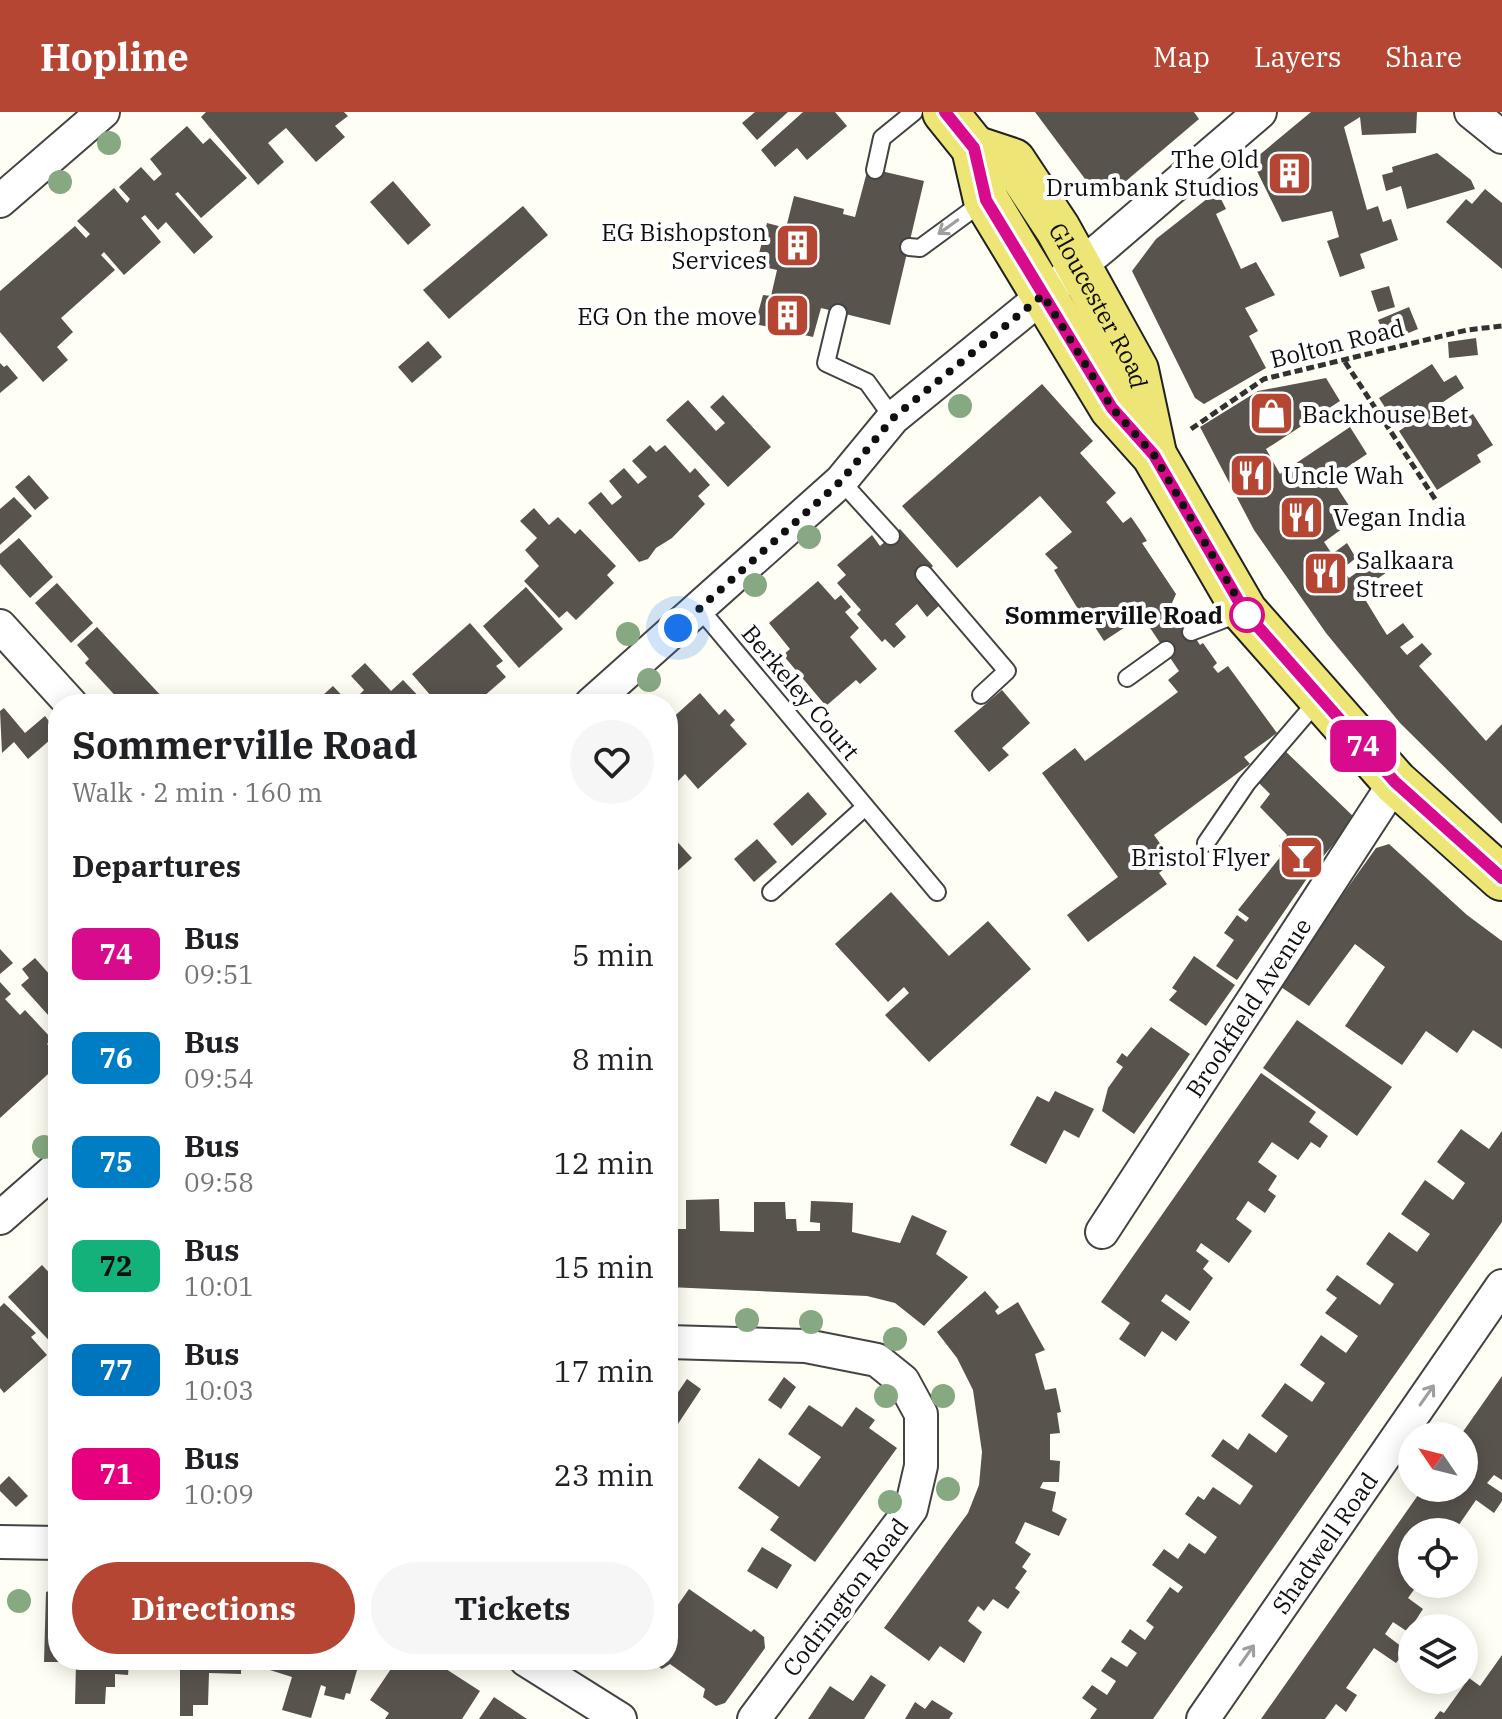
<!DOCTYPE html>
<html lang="en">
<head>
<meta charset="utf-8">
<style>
	body { margin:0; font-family:"IBM Plex Serif",serif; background:#f6f6f6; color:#202124; height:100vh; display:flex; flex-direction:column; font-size:30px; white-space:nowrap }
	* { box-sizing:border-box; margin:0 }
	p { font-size:26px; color:#757577 }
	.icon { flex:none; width:44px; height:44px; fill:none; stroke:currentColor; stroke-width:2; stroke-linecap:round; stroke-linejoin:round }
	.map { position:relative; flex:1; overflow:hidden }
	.panel { position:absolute; left:48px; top:582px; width:630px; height:976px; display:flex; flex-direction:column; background:#fff; border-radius:32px; box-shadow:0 4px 20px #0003 }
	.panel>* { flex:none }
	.badge { padding:0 16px; border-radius:12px; font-size:28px; line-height:52px }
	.needle { width:52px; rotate:305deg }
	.controls { position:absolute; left:1398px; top:1310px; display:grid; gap:16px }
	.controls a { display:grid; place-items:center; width:80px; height:80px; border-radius:50%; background:#fff; box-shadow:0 4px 20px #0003; font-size:40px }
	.you { position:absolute; width:40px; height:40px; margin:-20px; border:6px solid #fff; border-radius:50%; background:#1a73e8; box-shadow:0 0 0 12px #1a73e833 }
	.map>.badge { position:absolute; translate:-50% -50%; box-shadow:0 0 0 4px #fff }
	h2 { padding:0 24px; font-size:30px; line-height:72px }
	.round { display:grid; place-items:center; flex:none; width:84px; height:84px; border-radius:42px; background:#f6f6f6 }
	.head { display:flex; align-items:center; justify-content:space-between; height:136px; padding:0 24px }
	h1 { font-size:38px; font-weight:700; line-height:60px }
	.action { display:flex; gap:16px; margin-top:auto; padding:16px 24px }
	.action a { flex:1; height:92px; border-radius:48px; background:#b54633; color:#fff; font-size:32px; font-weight:700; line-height:92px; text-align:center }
	.action a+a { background:#f6f6f6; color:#202124 }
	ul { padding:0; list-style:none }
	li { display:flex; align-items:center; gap:24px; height:104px; padding:0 24px }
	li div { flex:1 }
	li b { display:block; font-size:30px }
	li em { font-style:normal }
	li .badge { min-width:88px; font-weight:700; text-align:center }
	header { display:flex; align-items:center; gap:48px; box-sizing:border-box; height:112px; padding:0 40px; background:#b54633; color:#fff }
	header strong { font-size:38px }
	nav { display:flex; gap:44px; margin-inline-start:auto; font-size:28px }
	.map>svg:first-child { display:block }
</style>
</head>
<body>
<header>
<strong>Hopline</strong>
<nav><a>Map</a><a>Layers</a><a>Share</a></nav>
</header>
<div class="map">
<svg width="1502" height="1607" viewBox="0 0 1502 1607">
	<rect width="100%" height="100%" fill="#fefef4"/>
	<g fill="#58534d">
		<polygon points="206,0 344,0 348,4 335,14 345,25 316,50 286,16 268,31 284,50 258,73 201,5"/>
		<polygon points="755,0 788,0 757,28 742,11"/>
		<polygon points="803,0 835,0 847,14 807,48 797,36 775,55 761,38"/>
		<polygon points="1035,0 1194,0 1199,7 1126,69 1107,75 1091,75"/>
		<polygon points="1311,0 1417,0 1416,21 1362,23 1360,5 1344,15 1367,98 1378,94 1383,110 1391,107 1398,128 1360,142 1365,156 1340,165 1327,129 1339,125 1332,99 1282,110 1252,49"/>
		<polygon points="187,14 203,32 210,26 247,66 201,106 178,80 175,82 213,125 194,142 166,110 158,118 145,103 141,106 161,130 124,163 104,140 101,143 115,158 61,206 73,220 57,235 68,248 43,270 0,220 0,179 75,114 86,126 90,122 77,109 114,76 127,91 130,87 119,75 141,55 154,69 162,62 150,47"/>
		<polygon points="1437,41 1471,68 1475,77 1407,97 1401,74 1386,79 1382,63 1393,60 1392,55"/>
		<polygon points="868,56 924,69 890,213 821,196 813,225 755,212 763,183 771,184 777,158 756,153 767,111 786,116 794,84 844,97 843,102 855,105"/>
		<polygon points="393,69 431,113 408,133 370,90"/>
		<polygon points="1485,77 1502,91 1502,157 1446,110 1466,87 1472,92"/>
		<polygon points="1217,79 1226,97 1216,102 1241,157 1256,150 1275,183 1245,196 1258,219 1249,224 1266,256 1204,292 1195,286 1132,159 1156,127"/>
		<polygon points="523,94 548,123 449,207 423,178"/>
		<polygon points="1389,174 1395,195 1378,200 1371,179"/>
		<polygon points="1409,195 1418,217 1387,230 1378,208"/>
		<polygon points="1476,226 1478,243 1449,246 1448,230"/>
		<polygon points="428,229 442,245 412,271 398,255"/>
		<polygon points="0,251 4,255 7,253 18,266 0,281"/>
		<polygon points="1432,252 1444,270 1456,263 1464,276 1437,294 1451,316 1473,302 1493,333 1477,343 1481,350 1437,378 1399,319 1424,302 1418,293 1393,308 1379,286"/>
		<polygon points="1326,266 1340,289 1266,337 1280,362 1350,315 1367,342 1331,366 1357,406 1324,430 1332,442 1347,431 1356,446 1342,457 1349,466 1390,437 1400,451 1360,479 1380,512 1387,523 1403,511 1414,525 1400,535 1407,543 1422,531 1432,542 1419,554 1486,629 1502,612 1502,712 1400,611 1326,521 1254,418 1200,315 1258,279"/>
		<polygon points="1042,272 1093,329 1080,341 1116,381 1106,390 1123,411 1131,405 1140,418 1147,429 1142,431 1176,482 1172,491 1184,501 1184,508 1200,533 1203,531 1217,551 1213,555 1218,561 1228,554 1277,621 1244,645 1250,652 1154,723 1164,737 1159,741 1168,754 1159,761 1167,772 1088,830 1067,803 1118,765 1042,661 1075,636 1085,649 1178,580 1168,568 1179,559 1142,504 1104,529 1082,495 1078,497 1054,458 1058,456 1045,442 1072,420 1040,384 957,456 902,394"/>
		<polygon points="723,283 771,335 728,375 666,308 688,288 716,319 725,311 710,295"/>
		<polygon points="650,333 656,340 665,333 690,361 695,356 710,373 698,384 705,392 672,426 656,436 648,447 639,450 588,391 601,380 612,393 622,385 609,369 624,356 638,372 647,365 632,349"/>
		<polygon points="29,363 49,386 35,398 15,375"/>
		<polygon points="14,385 32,404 0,433 0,397"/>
		<polygon points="534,396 549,413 558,405 575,422 580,417 616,454 607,463 614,471 576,508 567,499 559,506 524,469 539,454 525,438 537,426 520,409"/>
		<polygon points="900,417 933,454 920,466 942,491 927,505 917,492 895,512 906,525 894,536 885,527 882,530 857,502 861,498 837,471 846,463 837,453 872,423 880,434"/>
		<polygon points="19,426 53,465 30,486 0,452 0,442"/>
		<polygon points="818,469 835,488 841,483 851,495 845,500 859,516 850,525 877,557 860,572 856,568 826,594 783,543 790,537 769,511"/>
		<polygon points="57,471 93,511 71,531 35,491"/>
		<polygon points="526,475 563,517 519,556 483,514"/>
		<polygon points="470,511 503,549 496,554 506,565 475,592 438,592 412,562"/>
		<polygon points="97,515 164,587 159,592 123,592 85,551 89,547 77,533"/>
		<polygon points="365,551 391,579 403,568 426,592 369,592 360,582 364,578 351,564"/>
		<polygon points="333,574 350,592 313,592"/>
		<polygon points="1002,578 1030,611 1002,636 1009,643 989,660 954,619"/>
		<polygon points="700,581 719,603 725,597 735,608 730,613 747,632 698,677 685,662 678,669 668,658 673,647 668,641 668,610"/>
		<polygon points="4,596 25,621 45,604 58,621 28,647 14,630 2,641 0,599"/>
		<polygon points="1281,635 1355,706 1317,752 1237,868 1216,854 1234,828 1224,821 1237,803 1246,810 1249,806 1238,798 1285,739 1279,734 1287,723 1260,695 1270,682 1257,669"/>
		<polygon points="808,680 827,702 792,734 773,712"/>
		<polygon points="673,725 692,746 675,761 668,753 668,729"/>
		<polygon points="757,727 777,750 754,770 734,747"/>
		<polygon points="1389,732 1467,803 1502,829 1502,937 1473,918 1457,941 1426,919 1402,953 1345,914 1385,855 1355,832 1309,894 1278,873 1376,736"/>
		<polygon points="891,780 949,844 988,809 1031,857 929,950 885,903 909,881 904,875 888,890 835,832"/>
		<polygon points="0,837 13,851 0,862"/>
		<polygon points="1194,844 1235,873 1206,914 1169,888 1177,879 1172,876"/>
		<polygon points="35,846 58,872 58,914 21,873 29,866 22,857"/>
		<polygon points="0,870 11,882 5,887 20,903 25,898 52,927 47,932 58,944 58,953 0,1006"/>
		<polygon points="1297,908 1392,975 1357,1024 1263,956"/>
		<polygon points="1151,915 1190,942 1134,1022 1102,999 1108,976 1123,955 1116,950 1122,941 1127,945"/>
		<polygon points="1261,961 1316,1000 1309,1010 1328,1024 1320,1036 1311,1030 1298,1048 1272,1030 1258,1050 1277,1064 1268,1078 1276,1084 1265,1101 1248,1089 1236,1107 1252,1119 1229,1151 1201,1131 1196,1139 1209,1149 1203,1157 1213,1166 1190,1199 1166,1182 1161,1189 1190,1210 1176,1229 1162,1219 1145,1245 1119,1227 1130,1211 1101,1190"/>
		<polygon points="1055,979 1094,997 1079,1026 1064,1018 1046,1052 1010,1033 1037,984 1049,990"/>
		<polygon points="1461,1017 1489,1037 1502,1019 1502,1110 1153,1607 1090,1607 1097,1597 1082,1586 1092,1573 1107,1583 1116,1569 1101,1559 1111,1545 1127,1555 1137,1541 1121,1530 1130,1517 1145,1528 1154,1515 1146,1509 1170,1475 1178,1481 1183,1475 1152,1453 1164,1437 1178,1447 1189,1431 1205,1442 1217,1425 1185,1402 1198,1384 1204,1388 1213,1375 1240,1393 1253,1374 1211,1344 1223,1327 1238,1338 1249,1321 1276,1341 1288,1324 1261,1304 1285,1271 1312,1290 1325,1271 1300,1253 1321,1223 1346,1241 1358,1224 1325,1201 1337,1186 1326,1178 1337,1163 1380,1193 1394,1172 1366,1152 1389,1120 1417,1140 1424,1130 1430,1122 1401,1102 1425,1068 1453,1088 1465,1071 1437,1050"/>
		<polygon points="719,1087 720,1119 754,1120 754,1090 785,1090 786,1107 796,1107 797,1119 820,1119 820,1111 810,1110 811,1089 838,1090 853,1091 852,1120 900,1131 912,1103 947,1119 936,1142 968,1165 924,1214 895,1191 867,1184 668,1175 668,1117 686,1117 686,1088"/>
		<polygon points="42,1153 58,1170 58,1238 8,1185"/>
		<polygon points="985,1179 999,1195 995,1199 998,1203 1018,1190 1045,1238 1035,1242 1045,1278 1056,1276 1061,1300 1057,1301 1060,1321 1050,1322 1050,1348 1060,1349 1059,1370 1043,1370 1040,1376 1056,1380 1052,1399 1067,1407 1059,1424 1025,1410 1015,1431 1031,1442 1022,1455 1027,1459 1015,1476 1020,1480 1008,1497 993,1487 984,1499 978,1494 968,1509 982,1520 964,1551 940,1534 929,1549 884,1516 968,1401 979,1373 982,1340 973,1278 957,1246 937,1220"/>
		<polygon points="4,1191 36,1221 31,1225 47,1243 4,1281 0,1276 0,1195"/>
		<polygon points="1502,1264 1502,1368 1494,1363 1487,1371 1502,1381 1502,1389 1494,1401 1476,1388 1454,1420 1412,1420 1412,1472 1418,1472 1408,1486 1423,1497 1408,1520 1393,1510 1385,1522 1406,1538 1396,1551 1374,1536 1346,1576 1357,1583 1346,1600 1336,1592 1325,1607 1261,1607 1423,1376 1464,1376 1464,1324 1460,1324"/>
		<polygon points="784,1265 796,1275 781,1297 768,1288"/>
		<polygon points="687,1267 701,1277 668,1327 668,1274 674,1278 671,1284 674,1286"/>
		<polygon points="809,1293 842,1315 856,1295 875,1308 869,1316 897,1336 815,1450 770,1418 779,1405 738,1376 759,1346 799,1375 821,1345 788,1322"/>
		<polygon points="9,1364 28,1384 16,1395 0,1379 0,1373"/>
		<polygon points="762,1435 792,1453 777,1477 747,1459"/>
		<polygon points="1420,1472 1443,1472 1435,1483"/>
		<polygon points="58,1476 58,1550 44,1550 46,1480"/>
		<polygon points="689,1477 751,1520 754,1517 764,1525 765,1536 725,1591 716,1594 703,1585 705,1577 670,1552 662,1557 649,1548 668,1548 668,1507"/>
		<polygon points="1502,1543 1502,1607 1434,1607 1440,1599 1444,1601 1469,1566 1480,1574"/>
		<polygon points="67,1548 137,1548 137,1551 129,1551 128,1563 115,1562 115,1575 106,1575 105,1592 75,1592 76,1551"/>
		<polygon points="144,1548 241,1548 241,1562 209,1561 208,1593 193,1593 193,1604 180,1604 180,1553 172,1553 172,1557 146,1557"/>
		<polygon points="255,1548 360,1548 350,1582 346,1581 344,1588 324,1583 326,1575 321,1573 311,1606 282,1598 292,1565 254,1553"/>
		<polygon points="397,1548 432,1548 480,1579 462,1607 385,1607 389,1601 370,1588"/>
		<polygon points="871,1563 886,1573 864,1607 808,1607 830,1574 853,1589"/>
		<polygon points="494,1585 527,1607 479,1607"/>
		<polygon points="932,1588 953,1601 949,1607 905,1607 915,1590 925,1597"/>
	</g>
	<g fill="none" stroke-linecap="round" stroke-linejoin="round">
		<defs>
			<g id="service">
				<polyline points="875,58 882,26 914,0"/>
				<polyline points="909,135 920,136 984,89"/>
				<polyline points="838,201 826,251 867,270 893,306"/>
				<polyline points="841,369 891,424"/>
				<polyline points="924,462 1007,559 981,583"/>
				<polyline points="700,497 937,780"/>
				<polyline points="1191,520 1243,500"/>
				<polyline points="1127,566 1166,538"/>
				<polyline points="1206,731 1247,671 1319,587"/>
				<polyline points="771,780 865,695"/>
			</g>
			<g id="minor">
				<polyline points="1471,0 1502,25"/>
				<polyline points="0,89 103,0"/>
				<polyline points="0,514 71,592"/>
				<polyline points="591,592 841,369 893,306 1104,134 1260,0"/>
				<polyline points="0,1106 58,1055"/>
				<path id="s1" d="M1102 1120 1395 670"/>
				<polyline points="668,1230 806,1234 877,1248 903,1269 921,1302 921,1354 911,1397 754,1607"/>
				<polyline points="0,1430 58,1431"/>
				<polyline points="526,1548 620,1607"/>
				<path id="s2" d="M1203 1607 1502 1174"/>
			</g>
			<g id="primary">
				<polyline points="945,0 974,36 986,88 1112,296 1154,343 1245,500 1395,670 1502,766"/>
				<path id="s3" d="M974 36 1013 49 1058 117 1136 258 1154 342"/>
			</g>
		</defs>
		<use href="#service" stroke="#434343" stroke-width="20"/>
		<use href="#minor" stroke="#434343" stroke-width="36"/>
		<use href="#primary" stroke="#212121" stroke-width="48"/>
		<g stroke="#323232" stroke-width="5" stroke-dasharray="8 4" stroke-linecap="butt">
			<polyline points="1345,250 1437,390"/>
			<polyline points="1191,317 1264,267 1467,218 1502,214"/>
		</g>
		<use href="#service" stroke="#fff" stroke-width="16"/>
		<use href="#minor" stroke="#fff" stroke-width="32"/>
		<use href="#primary" stroke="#ede676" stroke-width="44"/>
	</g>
	<g fill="#87a982">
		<circle cx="109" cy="31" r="12"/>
		<circle cx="60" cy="70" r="12"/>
		<circle cx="960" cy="294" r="12"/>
		<circle cx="809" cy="425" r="12"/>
		<circle cx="755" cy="473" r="12"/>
		<circle cx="628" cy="522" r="12"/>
		<circle cx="649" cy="568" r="12"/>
		<circle cx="44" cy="1035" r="12"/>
		<circle cx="747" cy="1208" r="12"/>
		<circle cx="811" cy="1210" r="12"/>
		<circle cx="895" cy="1227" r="12"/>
		<circle cx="886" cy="1284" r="12"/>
		<circle cx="943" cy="1284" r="12"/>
		<circle cx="948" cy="1377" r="12"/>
		<circle cx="890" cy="1390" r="12"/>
		<circle cx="19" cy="1489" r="12"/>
	</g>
	<defs><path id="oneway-shaft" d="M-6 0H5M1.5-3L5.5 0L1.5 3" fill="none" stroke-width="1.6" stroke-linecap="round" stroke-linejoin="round" transform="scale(2)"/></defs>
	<g stroke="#9f9f9f">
		<use href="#oneway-shaft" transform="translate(948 115) rotate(144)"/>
		<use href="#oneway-shaft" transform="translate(1427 1283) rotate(-55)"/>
		<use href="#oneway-shaft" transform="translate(1247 1543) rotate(-55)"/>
	</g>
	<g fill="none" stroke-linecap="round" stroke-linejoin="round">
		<defs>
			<polyline id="line" points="945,0 974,36 986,88 1112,296 1154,343 1245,500 1395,670 1502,766"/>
		</defs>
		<use href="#line" stroke="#fff" stroke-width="18"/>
		<use href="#line" stroke="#d70b8c" stroke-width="12"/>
		<polyline stroke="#101010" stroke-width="8" stroke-dasharray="0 14.4" points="678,516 841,369 893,306 1043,183 1112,296 1154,343 1247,503"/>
	</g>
	<defs>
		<symbol id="building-square" viewBox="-11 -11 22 22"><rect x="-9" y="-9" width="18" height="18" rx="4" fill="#b54633" stroke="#fff"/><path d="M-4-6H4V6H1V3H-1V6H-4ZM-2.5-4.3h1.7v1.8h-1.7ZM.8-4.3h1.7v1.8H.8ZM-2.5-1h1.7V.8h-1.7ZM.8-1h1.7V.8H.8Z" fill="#fff"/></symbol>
		<symbol id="shop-square" viewBox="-11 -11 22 22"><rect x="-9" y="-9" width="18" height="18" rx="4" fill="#b54633" stroke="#fff"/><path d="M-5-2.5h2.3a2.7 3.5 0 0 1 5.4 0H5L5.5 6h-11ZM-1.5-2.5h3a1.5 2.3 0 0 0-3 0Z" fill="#fff"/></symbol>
		<symbol id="restaurant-square" viewBox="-11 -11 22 22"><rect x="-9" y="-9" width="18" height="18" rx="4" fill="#b54633" stroke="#fff"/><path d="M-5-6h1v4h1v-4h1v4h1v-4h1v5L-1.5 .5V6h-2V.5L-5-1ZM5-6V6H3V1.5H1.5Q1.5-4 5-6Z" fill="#fff"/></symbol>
		<symbol id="bar-square" viewBox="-11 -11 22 22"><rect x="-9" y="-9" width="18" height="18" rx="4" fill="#b54633" stroke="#fff"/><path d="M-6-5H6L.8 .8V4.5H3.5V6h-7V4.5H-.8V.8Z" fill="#fff"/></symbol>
	</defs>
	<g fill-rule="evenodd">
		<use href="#building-square" x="1264" y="36" width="51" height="51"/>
		<use href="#building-square" x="772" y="108" width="51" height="51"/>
		<use href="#building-square" x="762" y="178" width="51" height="51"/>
		<use href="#shop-square" x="1246" y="276" width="51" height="51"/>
		<use href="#restaurant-square" x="1226" y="338" width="51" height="51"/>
		<use href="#restaurant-square" x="1276" y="380" width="51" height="51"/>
		<use href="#restaurant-square" x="1300" y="436" width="51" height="51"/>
		<use href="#bar-square" x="1276" y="720" width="51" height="51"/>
	</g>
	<circle fill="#fff" stroke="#d70b8c" stroke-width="4" cx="1247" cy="503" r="16"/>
	<g text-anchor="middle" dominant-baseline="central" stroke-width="8" stroke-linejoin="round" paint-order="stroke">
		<g font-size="24" fill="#101010" stroke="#fff" text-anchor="end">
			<text x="1259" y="47">The Old<tspan x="1259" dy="28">Drumbank Studios</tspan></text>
			<text x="767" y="120">EG Bishopston<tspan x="767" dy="28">Services</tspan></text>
			<text x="757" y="204">EG On the move</text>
			<text x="1302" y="302" text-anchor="start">Backhouse Bet</text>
			<text x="1283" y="363" text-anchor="start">Uncle Wah</text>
			<text x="1333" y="405" text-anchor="start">Vegan India</text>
			<text x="1356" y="448" text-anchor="start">Salkaara<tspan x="1356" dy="28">Street</tspan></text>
			<text x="1270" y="745">Bristol Flyer</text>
		</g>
		<g font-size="24" fill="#101010" stroke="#fff">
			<text stroke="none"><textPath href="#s3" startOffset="210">Gloucester Road</textPath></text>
			<text transform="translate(1337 231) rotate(-14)">Bolton Road</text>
			<text transform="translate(801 580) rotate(50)">Berkeley Court</text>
			<text stroke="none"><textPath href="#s1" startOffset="268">Brookfield Avenue</textPath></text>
			<text stroke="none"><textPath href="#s2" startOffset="214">Shadwell Road</textPath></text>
			<text transform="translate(845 1485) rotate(-53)">Codrington Road</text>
		</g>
		<g font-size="24" font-weight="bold" fill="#101010" stroke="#fff" text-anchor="end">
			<text x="1223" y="503">Sommerville Road</text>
		</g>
	</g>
</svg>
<div class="controls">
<a><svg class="needle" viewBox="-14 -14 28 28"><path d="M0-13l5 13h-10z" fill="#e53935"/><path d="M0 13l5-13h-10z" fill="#757577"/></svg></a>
<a><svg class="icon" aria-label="locate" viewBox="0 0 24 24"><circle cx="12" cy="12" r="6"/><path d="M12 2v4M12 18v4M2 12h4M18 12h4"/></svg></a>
<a><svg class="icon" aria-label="layers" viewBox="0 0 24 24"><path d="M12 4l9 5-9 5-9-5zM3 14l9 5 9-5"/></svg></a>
</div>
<div class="you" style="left:678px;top:516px"></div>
<b class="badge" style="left:1363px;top:634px;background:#d70b8c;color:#fff">74</b>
<section class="panel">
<div class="head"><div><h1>Sommerville Road</h1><p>Walk · 2 min · 160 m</p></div><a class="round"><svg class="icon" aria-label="heart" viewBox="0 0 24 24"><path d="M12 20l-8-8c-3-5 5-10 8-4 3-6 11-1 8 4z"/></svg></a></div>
<h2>Departures</h2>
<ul>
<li><span class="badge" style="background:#d70b8c;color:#fff">74</span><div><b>Bus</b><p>09:51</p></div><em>5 min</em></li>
<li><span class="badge" style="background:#007ec5;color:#fff">76</span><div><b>Bus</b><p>09:54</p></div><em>8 min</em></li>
<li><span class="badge" style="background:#007ec5;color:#fff">75</span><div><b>Bus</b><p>09:58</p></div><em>12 min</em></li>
<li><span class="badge" style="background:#13b27b;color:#111">72</span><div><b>Bus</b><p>10:01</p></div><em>15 min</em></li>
<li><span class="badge" style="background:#0075bf;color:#fff">77</span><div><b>Bus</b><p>10:03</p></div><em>17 min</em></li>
<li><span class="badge" style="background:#e6007e;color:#fff">71</span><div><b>Bus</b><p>10:09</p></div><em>23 min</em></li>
</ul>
<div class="action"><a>Directions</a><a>Tickets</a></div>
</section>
</div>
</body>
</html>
